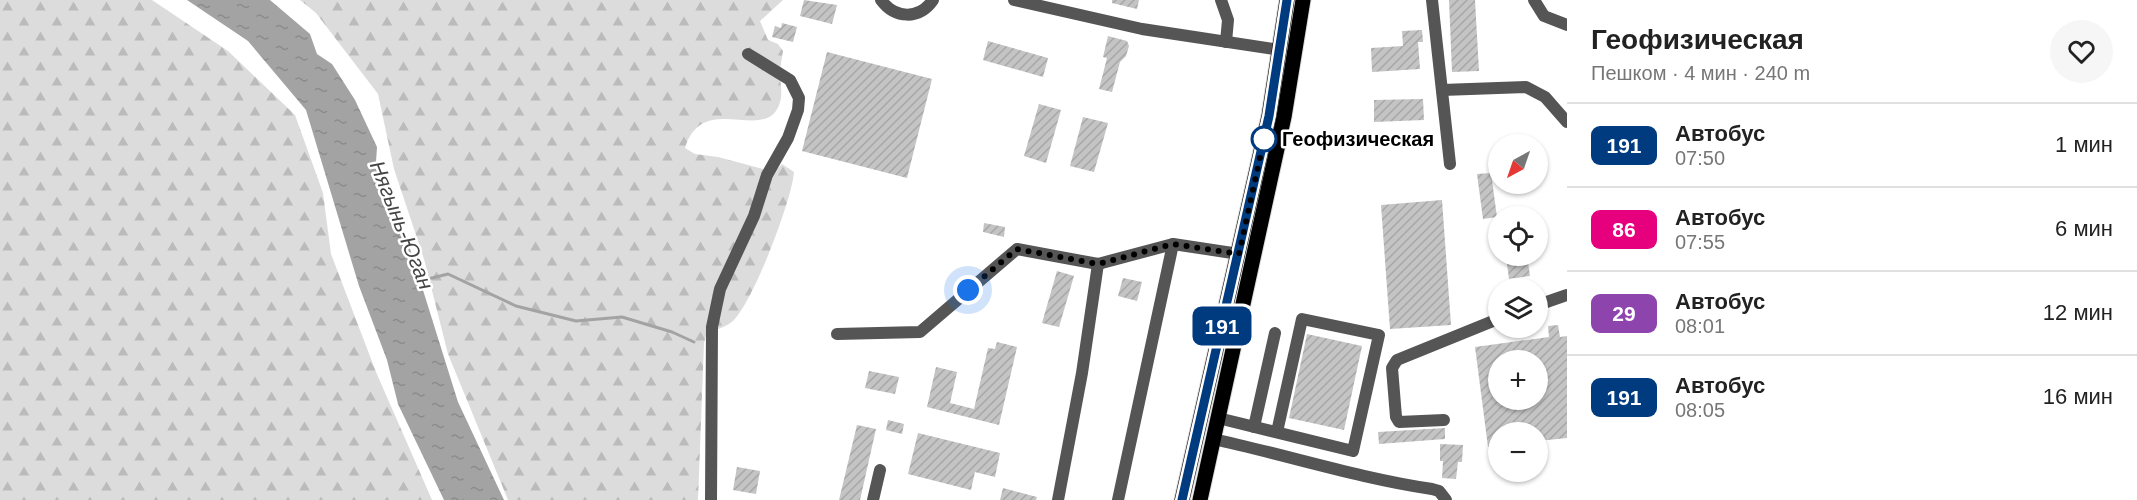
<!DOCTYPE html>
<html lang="ru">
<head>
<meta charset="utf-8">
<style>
	body { margin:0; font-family:Arial,sans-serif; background:#f6f6f6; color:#222; height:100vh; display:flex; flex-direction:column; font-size:22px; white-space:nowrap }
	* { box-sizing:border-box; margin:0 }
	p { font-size:20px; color:#767676 }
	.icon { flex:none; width:33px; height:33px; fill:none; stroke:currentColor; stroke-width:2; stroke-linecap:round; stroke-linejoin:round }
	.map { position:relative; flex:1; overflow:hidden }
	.panel { display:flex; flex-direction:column; background:#fff; width:570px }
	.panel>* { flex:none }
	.badge { padding:0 12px; border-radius:9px; font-size:21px; line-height:39px }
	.needle { width:39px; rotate:220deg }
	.buttons { position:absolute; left:1488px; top:134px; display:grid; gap:12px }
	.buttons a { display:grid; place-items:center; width:60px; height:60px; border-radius:50%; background:#fff; box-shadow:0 2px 4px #0004; font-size:30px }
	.you { position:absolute; width:30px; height:30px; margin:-15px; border:4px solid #fff; border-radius:50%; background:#1a73e8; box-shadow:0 0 0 9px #1a73e833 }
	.map>.badge { position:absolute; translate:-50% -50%; box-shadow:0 0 0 3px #fff }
	.round { display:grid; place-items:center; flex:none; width:63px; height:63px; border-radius:32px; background:#f6f6f6 }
	.head { display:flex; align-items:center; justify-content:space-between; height:102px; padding:0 24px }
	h1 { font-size:28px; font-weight:700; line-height:45px }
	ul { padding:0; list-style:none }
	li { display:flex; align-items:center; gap:18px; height:84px; padding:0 24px; border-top:2px solid #e0e0e0 }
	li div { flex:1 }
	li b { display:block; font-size:22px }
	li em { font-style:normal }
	li .badge { min-width:66px; font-weight:700; text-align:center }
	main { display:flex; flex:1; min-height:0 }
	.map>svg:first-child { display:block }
</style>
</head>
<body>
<main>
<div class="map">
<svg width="1567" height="500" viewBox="0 0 1567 500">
	<defs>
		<pattern id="forest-firs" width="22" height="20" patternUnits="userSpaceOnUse" patternTransform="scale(1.5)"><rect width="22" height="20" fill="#dcdcdc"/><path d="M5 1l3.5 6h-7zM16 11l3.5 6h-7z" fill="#bbb"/></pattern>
		<pattern id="water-ripples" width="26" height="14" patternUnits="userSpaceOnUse" patternTransform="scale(1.5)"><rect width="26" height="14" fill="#a3a3a3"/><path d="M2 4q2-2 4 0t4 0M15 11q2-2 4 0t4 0" fill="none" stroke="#8b8b8b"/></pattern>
		<pattern id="building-hatch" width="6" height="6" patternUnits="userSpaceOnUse" patternTransform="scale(1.5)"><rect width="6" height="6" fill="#c4c4c4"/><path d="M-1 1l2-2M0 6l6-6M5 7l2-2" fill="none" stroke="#a7a7a7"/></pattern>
	</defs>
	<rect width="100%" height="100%" fill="#fff"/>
	<g fill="url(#forest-firs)">
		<polygon points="0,0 152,0 228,51 295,115 323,193 331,254 376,372 432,500 0,500"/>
		<path d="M300 0H783L760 21 768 40 778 44 783 51C782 58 780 66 780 74 780 83 783 93 780 102 768 146 703 89 685 148L695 154 718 157 774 172 782 164 794 172C792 200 753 302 733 321 726 327 716 330 707 332L704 343 698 500H508L448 354 424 259 394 169 378 94 316 13Z"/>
	</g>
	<polygon fill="url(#water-ripples)" points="187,0 270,0 310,34 317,54 332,64 355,100 377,147 376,162 384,175 390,202 407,239 458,402 504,500 444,500 398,404 387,360 359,286 306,110 248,41"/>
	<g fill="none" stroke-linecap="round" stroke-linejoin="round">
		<polyline stroke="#a3a3a3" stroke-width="3" points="420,281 448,274 516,306 576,321 622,317 672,332 694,342"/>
	</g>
	<g fill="url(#building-hatch)" fill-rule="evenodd">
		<polygon points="804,0 837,5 832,24 800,16"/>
		<polygon points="1112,0 1139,0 1137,9 1112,3"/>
		<polygon points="1449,0 1475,0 1479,71 1452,72"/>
		<polygon points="782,23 797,27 793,42 772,37 775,26 781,28"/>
		<polygon points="1422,30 1423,42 1418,42 1420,69 1372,72 1371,48 1403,46 1402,31"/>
		<polygon points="1108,36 1127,41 1129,46 1126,56 1120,62 1112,92 1099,89 1107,58 1103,57"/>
		<polygon points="988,41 1048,58 1043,77 983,60"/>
		<polygon points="827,52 932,79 907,178 802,151"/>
		<polygon points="1423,99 1424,120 1374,122 1374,100"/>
		<polygon points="1039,104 1061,110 1046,163 1024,156"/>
		<polygon points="1083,117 1108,123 1094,172 1070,166"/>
		<polygon points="1491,173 1497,217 1483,219 1477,174"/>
		<polygon points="1442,200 1451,325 1390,329 1381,205"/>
		<polygon points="984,223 1005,227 1004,237 983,232"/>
		<polygon points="1527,255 1530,276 1509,279 1506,256"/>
		<polygon points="1057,271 1074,276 1059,327 1042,323"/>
		<polygon points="1123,278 1142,282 1137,301 1118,296"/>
		<path d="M1558 325 1560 337 1567 336V438L1538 441V432H1498V446L1488 447 1475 347 1549 337 1548 326ZM1498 360H1538V399H1498Z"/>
		<polygon points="1307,334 1362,346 1344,430 1289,418"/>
		<polygon points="997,342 1017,347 999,425 927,407 936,367 957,372 950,403 974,409 988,348 995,349"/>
		<polygon points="869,371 899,377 895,394 865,388"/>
		<polygon points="888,420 904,424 902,434 886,430"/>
		<polygon points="857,425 876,429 860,500 839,500"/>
		<polygon points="1445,428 1445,439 1379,444 1378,432"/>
		<polygon points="918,433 1000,453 995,477 975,472 971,490 908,474"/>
		<polygon points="1440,444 1463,445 1462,462 1458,462 1456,479 1442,478 1443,461 1440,461"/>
		<polygon points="737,467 760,471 756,494 733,490"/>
		<polygon points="1003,488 1037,497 1036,500 1000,500"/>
	</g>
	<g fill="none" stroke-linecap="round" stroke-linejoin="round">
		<defs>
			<g id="major">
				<polyline points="1182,500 1269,116 1287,0"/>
				<polyline points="1200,500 1284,117 1303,0"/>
			</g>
		</defs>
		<use href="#major" stroke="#dbdbdb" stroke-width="17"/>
		<g stroke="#555" stroke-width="12">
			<path d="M881 0C895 19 919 20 933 0"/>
			<polyline points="1014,0 1142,29 1280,50"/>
			<polyline points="1221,0 1228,20 1226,42"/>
			<polyline points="1432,0 1450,164"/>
			<polyline points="1534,0 1544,16 1567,25"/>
			<polyline points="1442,90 1526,87 1545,97 1567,122"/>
			<polyline points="1538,305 1567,295"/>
			<polyline points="837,334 920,332 1017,249 1098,264 1173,244 1239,254"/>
			<polyline points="1218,418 1353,451 1379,335 1302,319 1277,432"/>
			<polyline points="1444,420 1399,422 1396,417 1392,368 1397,360 1498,319"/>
			<polyline points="1254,427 1275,333"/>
			<path d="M1213 439C1287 455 1358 478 1432 489L1439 491 1446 500"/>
			<polyline points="711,500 712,327 720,289 754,216 767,175 788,138 798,110 799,98 790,80 748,54"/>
			<polyline points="873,500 880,470"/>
			<polyline points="1058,500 1082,373 1098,264"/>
			<polyline points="1118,500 1173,244"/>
		</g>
		<use href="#major" stroke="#000" stroke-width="15"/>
	</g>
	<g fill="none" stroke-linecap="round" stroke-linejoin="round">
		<defs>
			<polyline id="line" points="1182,500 1269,116 1287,0"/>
		</defs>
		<use href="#line" stroke="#fff" stroke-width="14"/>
		<use href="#line" stroke="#003b80" stroke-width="9"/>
		<polyline stroke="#000" stroke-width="6" stroke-dasharray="0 10.8" points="968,290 1017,249 1098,264 1173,244 1239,254 1264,139"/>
	</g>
	<circle fill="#fff" stroke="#003b80" stroke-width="3" cx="1264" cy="139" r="12"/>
	<g text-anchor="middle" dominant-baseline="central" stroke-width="5" stroke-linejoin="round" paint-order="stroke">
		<g font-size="20" font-weight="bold" fill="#000" stroke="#fff" text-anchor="start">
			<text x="1282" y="139">Геофизическая</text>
		</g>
		<g font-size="21" font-style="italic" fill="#444" stroke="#fff">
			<text transform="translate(402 225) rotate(68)">Нягынь-Юган</text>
		</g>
	</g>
</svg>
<div class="buttons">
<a><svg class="needle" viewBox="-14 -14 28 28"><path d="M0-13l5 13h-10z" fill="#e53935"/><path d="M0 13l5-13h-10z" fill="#767676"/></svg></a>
<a><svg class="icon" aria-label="locate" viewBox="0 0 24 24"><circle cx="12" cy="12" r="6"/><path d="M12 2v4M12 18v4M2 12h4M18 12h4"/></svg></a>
<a><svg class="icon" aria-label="layers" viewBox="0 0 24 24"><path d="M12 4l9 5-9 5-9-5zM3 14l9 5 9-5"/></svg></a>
<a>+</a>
<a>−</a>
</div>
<div class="you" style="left:968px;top:290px"></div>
<b class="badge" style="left:1222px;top:326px;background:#003b80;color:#fff">191</b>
</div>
<section class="panel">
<div class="head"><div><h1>Геофизическая</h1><p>Пешком · 4 мин · 240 m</p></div><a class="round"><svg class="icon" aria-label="heart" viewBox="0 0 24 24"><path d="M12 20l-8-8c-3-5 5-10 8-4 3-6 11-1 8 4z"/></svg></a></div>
<ul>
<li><span class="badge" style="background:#003b80;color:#fff">191</span><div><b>Автобус</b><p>07:50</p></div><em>1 мин</em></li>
<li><span class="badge" style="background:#e6007e;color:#fff">86</span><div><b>Автобус</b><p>07:55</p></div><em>6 мин</em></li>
<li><span class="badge" style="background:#8e44ad;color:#fff">29</span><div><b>Автобус</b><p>08:01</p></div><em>12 мин</em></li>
<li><span class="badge" style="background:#003b80;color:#fff">191</span><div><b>Автобус</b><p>08:05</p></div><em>16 мин</em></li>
</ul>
</section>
</main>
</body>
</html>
